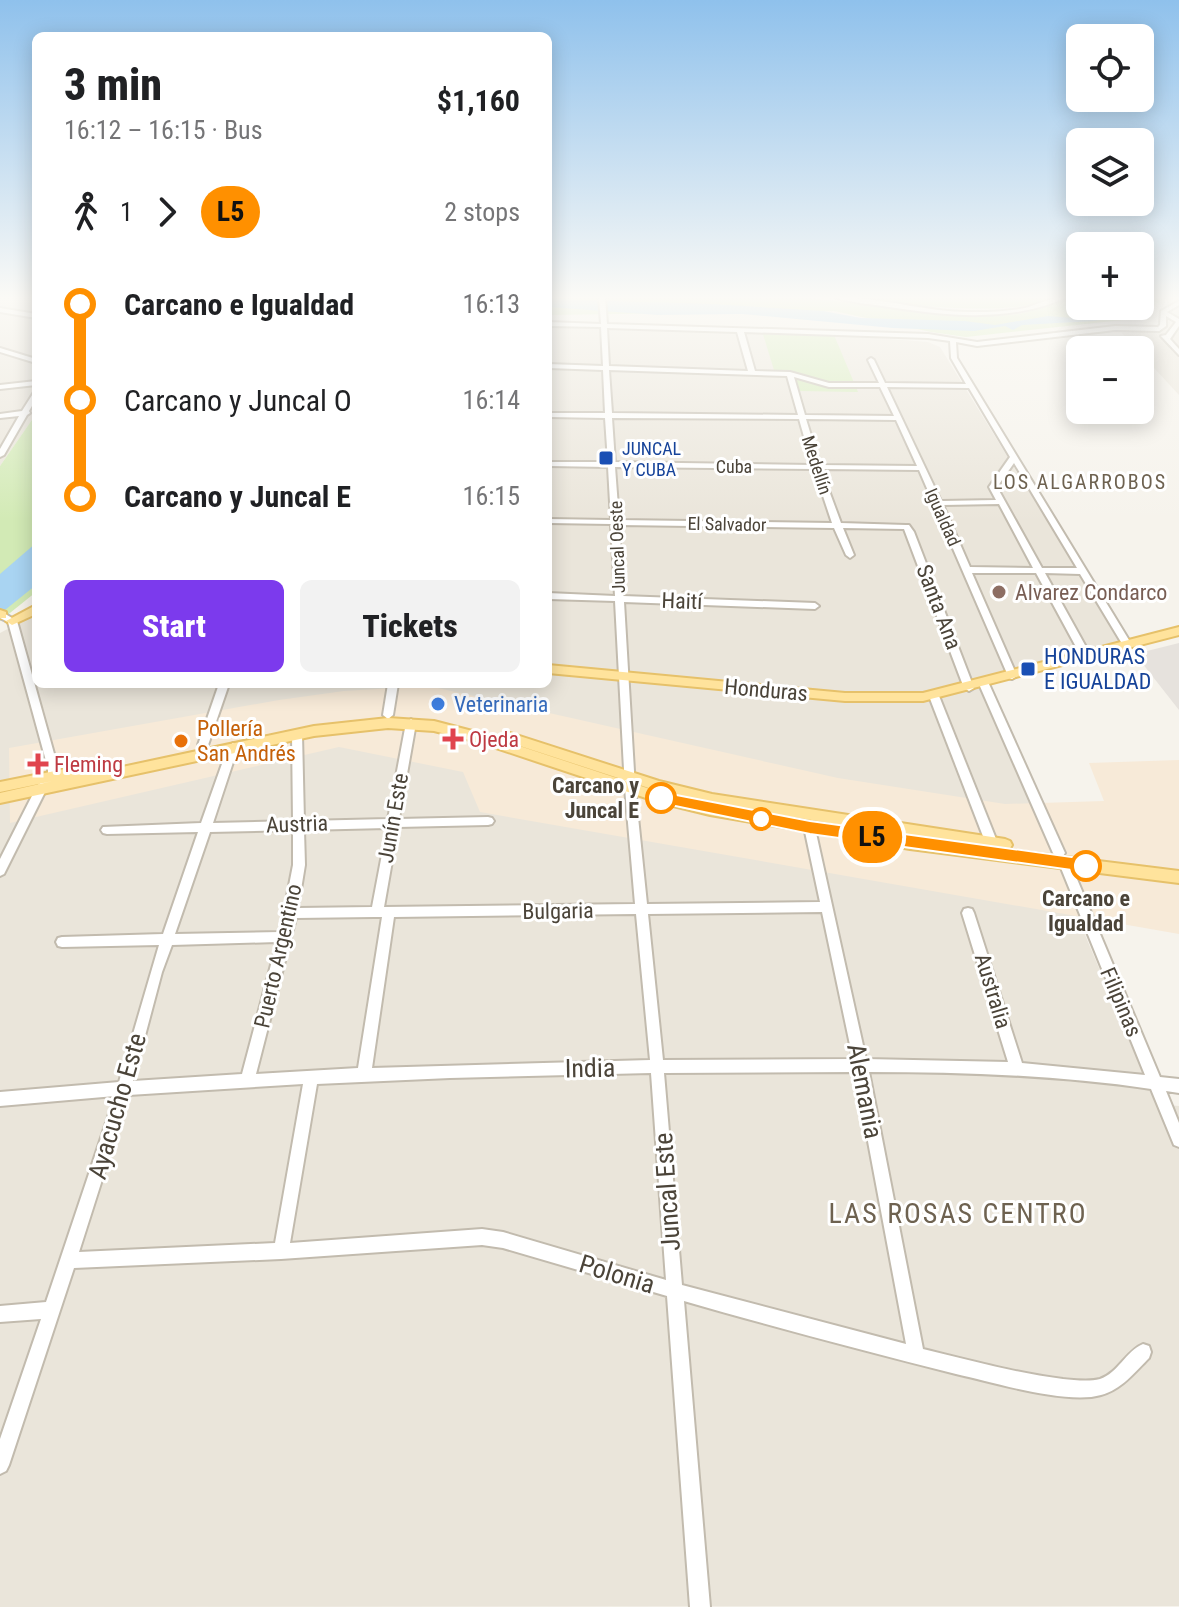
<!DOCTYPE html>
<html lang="en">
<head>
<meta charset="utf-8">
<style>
	body { margin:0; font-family:"Roboto Condensed",sans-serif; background:#f2f2f2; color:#202124; height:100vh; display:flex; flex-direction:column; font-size:30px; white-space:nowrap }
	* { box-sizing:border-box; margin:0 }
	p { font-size:26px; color:#757577 }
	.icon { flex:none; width:44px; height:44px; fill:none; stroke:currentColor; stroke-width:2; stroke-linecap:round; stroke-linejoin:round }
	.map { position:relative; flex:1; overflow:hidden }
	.panel { position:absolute; left:32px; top:32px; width:520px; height:656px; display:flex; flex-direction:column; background:#fff; border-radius:12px; box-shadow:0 4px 20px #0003 }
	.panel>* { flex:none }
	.badge { padding:0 16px; border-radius:26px; font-size:28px; line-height:52px }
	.buttons { position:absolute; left:1066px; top:24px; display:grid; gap:16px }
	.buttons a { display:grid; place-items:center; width:88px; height:88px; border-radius:12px; background:#fff; box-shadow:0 4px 20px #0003; font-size:40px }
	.map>.badge { position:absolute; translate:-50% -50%; box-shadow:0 0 0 4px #fff }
	.legs { display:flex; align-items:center; gap:12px; height:88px; padding:0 32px; font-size:26px }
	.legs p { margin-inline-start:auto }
	.overview { display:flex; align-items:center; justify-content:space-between; height:136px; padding:0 32px }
	h1 { font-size:44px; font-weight:800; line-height:60px }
	.cta { display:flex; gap:16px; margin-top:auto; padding:16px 32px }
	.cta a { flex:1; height:92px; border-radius:12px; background:#7c3aed; color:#fff; font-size:32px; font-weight:800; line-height:92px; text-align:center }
	.cta a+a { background:#f2f2f2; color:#202124 }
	ul { padding:0 32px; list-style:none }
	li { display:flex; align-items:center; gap:28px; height:96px; font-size:30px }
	li i { display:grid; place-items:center; width:12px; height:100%; margin:0 10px; background:currentColor }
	li i::after { content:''; width:20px; height:20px; margin:-10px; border:6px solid; border-radius:50%; background:#fff }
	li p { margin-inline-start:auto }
	li:first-child i { background:linear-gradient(#0000 50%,currentColor 0) }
	li:last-child i { background:linear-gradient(currentColor 50%,#0000 0) }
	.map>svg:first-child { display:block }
</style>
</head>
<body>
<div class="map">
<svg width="1179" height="1607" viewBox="0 0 1179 1607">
	<rect width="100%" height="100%" fill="#f6f3ec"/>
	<g fill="#eae5da">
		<polygon points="0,297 36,297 36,414 0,466"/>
		<polygon points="1179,304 1179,395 1120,331 1154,332"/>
		<polygon points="548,327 839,335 928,342 940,347 1122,643 979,682 1156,1104 1179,1106 1179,1606 0,1607 0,633 36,614 36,684 548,684"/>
	</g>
	<polygon fill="#f7ead8" points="429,686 838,778 1005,804 1104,801 1089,763 1179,760 1179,934 480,812 463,772 339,747 10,823 9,748 279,700 344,691"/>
	<polygon fill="#e6e2dd" points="1179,643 1179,710 1135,654"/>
	<g fill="#d2eab5">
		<path d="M548 297C629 297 711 294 792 297 864 301 937 321 1010 315 1034 314 1056 297 1080 297V306H1140V297H1167L1132 319 966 337 931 332 834 311 548 315Z"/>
		<path d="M861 297H1060C1013 317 912 307 861 297Z"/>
		<polygon points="762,331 834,335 858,392 798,391 794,372 774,370"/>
		<polygon points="36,414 36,592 0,621 0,466"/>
	</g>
	<g fill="#a9d4f2">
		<polygon points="548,299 712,304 823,311 861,318 965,321 995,325 1048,316 1072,318 1086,316 1098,306 1124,306 1109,318 1094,321 1022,325 1013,330 1005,326 974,331 893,328 742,314 658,315 548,307"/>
		<polygon points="36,543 36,585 0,614 0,574"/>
	</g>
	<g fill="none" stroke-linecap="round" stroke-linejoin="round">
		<defs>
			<g id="minor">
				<path d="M599 297H605L607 324 928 334 977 342 1115 326 1158 327 1160 325 1161 311 1179 301V305L1167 312 1179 319V326L1170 339 1179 349V355L1161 336 1166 335 1176 322 1166 316V326L1159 331 1115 330 977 346 956 342 957 358 1132 645 1130 647H1124L1080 574 1045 573 1091 656 1086 659 1081 656 1036 573H972L1017 676 1012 679 1009 678 919 470 821 469 841 523 906 525H909L914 532 974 688 969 691 964 688 904 529 843 528 854 555 850 558 846 555 834 528 619 525 623 596 815 603 819 606 815 609 624 602 635 788 647 904 820 902 804 827 806 824H814L866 1059 1008 1062 962 913 964 909 968 908 972 909 974 913 1022 1063 1145 1075 1059 863 1061 860 1065 858 1069 860 1160 1077 1179 1079V1093L1166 1091 1179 1123V1147L1174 1145 1151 1089C1058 1075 963 1072 869 1072L923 1349C969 1360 1015 1373 1063 1379 1074 1380 1089 1382 1100 1379 1118 1373 1126 1351 1143 1344L1149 1346 1151 1352 1149 1358C1135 1372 1121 1390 1101 1395 1067 1405 992 1382 956 1374 865 1351 774 1327 684 1301L710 1607H690L667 1296 503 1248 482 1245 281 1259 74 1268 9 1465 6 1471 0 1474V1439L41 1319 0 1322V1306L46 1302 115 1096 0 1106V1092L119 1082 159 945 62 947 58 946 56 942 58 938 62 937 163 934 198 832 107 834 103 833 101 830 103 827 201 823 228 747 233 743 238 747 213 823 293 821 292 734 297 730 302 734 304 821 388 819 406 723 411 719 416 723 399 819 488 817 492 818 494 821 492 824 488 825 398 827 384 907 635 904 625 788 615 601 548 599V593L615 596 611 524 548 523V519L611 520 608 467 548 466V462H608L605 418 548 417V413H605L603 370 548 368V364L603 366 601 327 548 326V322L601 324ZM607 328 737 332 748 371 609 366ZM744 332 928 338 950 341 951 358 966 384 885 383 874 360 871 358 868 360 879 383H829L790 372 755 371ZM609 370 787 376 798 415 612 413ZM794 377 829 387H880L894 416 805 415ZM887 387 969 388 1010 457 989 487 996 500 941 501ZM612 418 799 419 812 465 615 462ZM806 419 896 420 917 466 820 465ZM1014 463 1077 568H1042L997 487ZM615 467 814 469 832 523 619 520ZM999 504 1033 568 970 567 943 505ZM387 828 372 907 298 908 305 865 304 830ZM293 830V865L280 932 175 934 210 832ZM822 912 853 1059 663 1060 648 914ZM636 914 650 1060 372 1068 394 917ZM374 917H382L358 1068 256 1074 296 918ZM277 942 242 1074 133 1081 162 972 172 945ZM855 1072 906 1344 682 1285 664 1073ZM651 1073 666 1280 503 1232 482 1229 290 1243 317 1084 450 1078ZM303 1084 275 1243 79 1252 129 1095Z"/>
				<path d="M834 297C882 297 928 313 976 312 992 312 1009 311 1025 308 1039 304 1052 297 1067 297 1011 323 948 316 889 307 871 304 851 303 834 297Z"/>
				<polygon points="0,308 36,314 36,318 0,312"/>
				<polygon points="0,348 36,359 36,363 0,352"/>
				<polygon points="36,381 36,385 0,389 0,385"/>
				<polygon points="36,391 36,399 29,411 30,413 27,415 4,455 0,457 0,449 19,416 0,418 0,414 22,411 34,392"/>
				<polygon points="2,612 17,621 58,768 58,776 45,792 4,874 0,876 0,859 37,786 48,775 48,768 8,622 0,618 0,613"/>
				<polygon points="984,681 989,684 1065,853 1063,856 1055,856 1053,853 979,684"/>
				<polygon points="219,684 229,684 208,745 203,749 198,745"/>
				<polygon points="388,684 398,684 393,715 388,719 383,715"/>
				<polygon points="934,693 939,696 998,844 996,847 988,847 986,844 929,696"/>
			</g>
			<g id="major">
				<polygon points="36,605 36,614 12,625 6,621"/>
				<polygon points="0,610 6,612 6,618 0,618"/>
				<polygon points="1179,627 1179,635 923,701 845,701 548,673 548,665 845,693 923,693"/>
				<polygon points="388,718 434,721 480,733 662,793 710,805 955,843 712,804 658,791 502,740 500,737 507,732 659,781 712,794 1005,839 1010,841 1012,845 1009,850 1179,871 1179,883 910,849 710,815 661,803 478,742 434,731 388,728 314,736 0,803 0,793 53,781 0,792 0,782 90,764 97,769 94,773 314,726"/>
			</g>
		</defs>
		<use href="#minor" stroke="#c2bbae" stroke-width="4"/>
		<use href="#major" stroke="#e6c16a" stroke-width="4"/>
		<use href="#minor" fill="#fff" fill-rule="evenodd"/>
		<use href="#major" fill="#ffe39c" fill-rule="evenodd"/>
	</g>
	<linearGradient id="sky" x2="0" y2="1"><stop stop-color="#8fc1ec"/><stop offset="0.57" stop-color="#fbfaf6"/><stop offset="1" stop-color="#fbfaf6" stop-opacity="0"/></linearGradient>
	<rect width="1179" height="522" fill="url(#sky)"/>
	<polygon fill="#ff9000" stroke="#fff" stroke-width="2" points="661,792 810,821 1086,859 1094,866 1086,872 810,834 656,802 656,793"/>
	<g fill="#1a4fb4" stroke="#fff" stroke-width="3">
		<rect x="598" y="450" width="16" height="16" rx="4"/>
		<rect x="1020" y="661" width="16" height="16" rx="4"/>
	</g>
	<circle fill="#8d6e63" stroke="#fff" stroke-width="3" cx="999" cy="592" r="8"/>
	<circle fill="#3f7fe0" stroke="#fff" stroke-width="3" cx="438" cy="704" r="8"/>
	<g fill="#e0444e" stroke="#fff" stroke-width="3">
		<path d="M449 727h8v8h8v8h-8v8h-8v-8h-8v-8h8z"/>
		<path d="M34 752h8v8h8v8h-8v8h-8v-8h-8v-8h8z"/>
	</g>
	<circle fill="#e8710a" stroke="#fff" stroke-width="3" cx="181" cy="741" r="8"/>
	<g fill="#fff" stroke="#ff9000" stroke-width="4">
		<circle cx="661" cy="798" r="14"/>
		<circle cx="761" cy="819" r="10"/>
		<circle cx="1086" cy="866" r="14"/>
	</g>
	<g text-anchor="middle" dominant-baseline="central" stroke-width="6" stroke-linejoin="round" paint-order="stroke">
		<g font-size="18" fill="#164399" stroke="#fff" text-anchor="start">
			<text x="622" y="448">JUNCAL<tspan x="622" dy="21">Y CUBA</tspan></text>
		</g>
		<g font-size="18" fill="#4b4439" stroke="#fff">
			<text transform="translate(817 465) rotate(72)">Medellín</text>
			<text x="734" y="466">Cuba</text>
			<text transform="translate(943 517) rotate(66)">Igualdad</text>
			<text transform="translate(727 524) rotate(1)">El Salvador</text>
			<text transform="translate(617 547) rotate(-92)">Juncal Oeste</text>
		</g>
		<g font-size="20" letter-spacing="2" fill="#6e6250" stroke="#fff">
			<text x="1080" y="482">LOS ALGARROBOS</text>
		</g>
		<g font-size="22" fill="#785e54" stroke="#fff" text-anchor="start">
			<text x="1015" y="592">Alvarez Condarco</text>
		</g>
		<g font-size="22" fill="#4b4439" stroke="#fff">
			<text transform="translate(682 601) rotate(2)">Haití</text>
			<text transform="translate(939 607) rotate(69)">Santa Ana</text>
			<text transform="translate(766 690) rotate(5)">Honduras</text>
			<text transform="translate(393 818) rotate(-80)">Junín Este</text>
			<text transform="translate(297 824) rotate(-2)">Austria</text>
			<text transform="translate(558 911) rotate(-1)">Bulgaria</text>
			<text transform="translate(278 956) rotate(-77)">Puerto Argentino</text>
			<text transform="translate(993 991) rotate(73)">Australia</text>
			<text transform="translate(1121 1002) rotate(67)">Filipinas</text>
		</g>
		<g font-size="22" fill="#164399" stroke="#fff" text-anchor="start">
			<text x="1044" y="656">HONDURAS<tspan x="1044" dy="25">E IGUALDAD</tspan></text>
		</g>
		<g font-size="22" fill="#366cbe" stroke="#fff" text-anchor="start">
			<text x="454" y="704">Veterinaria</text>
		</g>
		<g font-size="22" fill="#c56008" stroke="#fff" text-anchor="start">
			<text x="197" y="728">Pollería<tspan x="197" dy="25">San Andrés</tspan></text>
		</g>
		<g font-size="22" fill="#be3a42" stroke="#fff" text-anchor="start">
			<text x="469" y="739">Ojeda</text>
			<text x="54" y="764">Fleming</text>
		</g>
		<g font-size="22" font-weight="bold" fill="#4b4439" stroke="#fff" text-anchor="end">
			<text x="639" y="785">Carcano y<tspan x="639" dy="25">Juncal E</tspan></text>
			<text x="1086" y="898" text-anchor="middle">Carcano e<tspan x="1086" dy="25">Igualdad</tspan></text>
		</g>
		<g font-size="26" fill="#4b4439" stroke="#fff">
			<text transform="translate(590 1068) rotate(-1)">India</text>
			<text transform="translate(865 1091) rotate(79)">Alemania</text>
			<text transform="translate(117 1106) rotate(-74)">Ayacucho Este</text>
			<text transform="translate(667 1192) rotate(-94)">Juncal Este</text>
			<text transform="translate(617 1274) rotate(17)">Polonia</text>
		</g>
		<g font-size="28" letter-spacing="2" fill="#6e6250" stroke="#fff">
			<text x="958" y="1213">LAS ROSAS CENTRO</text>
		</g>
	</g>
</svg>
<div class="buttons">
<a><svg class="icon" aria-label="locate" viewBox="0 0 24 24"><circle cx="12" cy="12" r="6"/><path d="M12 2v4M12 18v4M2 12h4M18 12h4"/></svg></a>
<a><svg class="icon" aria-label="layers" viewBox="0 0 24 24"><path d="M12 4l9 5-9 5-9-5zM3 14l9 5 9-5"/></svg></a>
<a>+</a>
<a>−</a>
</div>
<b class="badge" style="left:872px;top:837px;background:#ff9000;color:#111">L5</b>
<section class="panel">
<div class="overview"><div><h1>3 min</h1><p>16:12 – 16:15 · Bus</p></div><b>$1,160</b></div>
<div class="legs"><svg class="icon" aria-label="walk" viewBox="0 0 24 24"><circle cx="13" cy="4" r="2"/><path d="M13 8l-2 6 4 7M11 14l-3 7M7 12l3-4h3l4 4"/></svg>1<svg class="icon" aria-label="forward" viewBox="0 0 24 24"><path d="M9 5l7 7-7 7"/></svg><b class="badge" style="background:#ff9000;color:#111">L5</b><p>2 stops</p></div>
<ul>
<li><i style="color:#ff9000"></i><b>Carcano e Igualdad</b><p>16:13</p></li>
<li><i style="color:#ff9000"></i><span>Carcano y Juncal O</span><p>16:14</p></li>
<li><i style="color:#ff9000"></i><b>Carcano y Juncal E</b><p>16:15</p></li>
</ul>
<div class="cta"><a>Start</a><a>Tickets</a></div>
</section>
</div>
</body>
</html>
